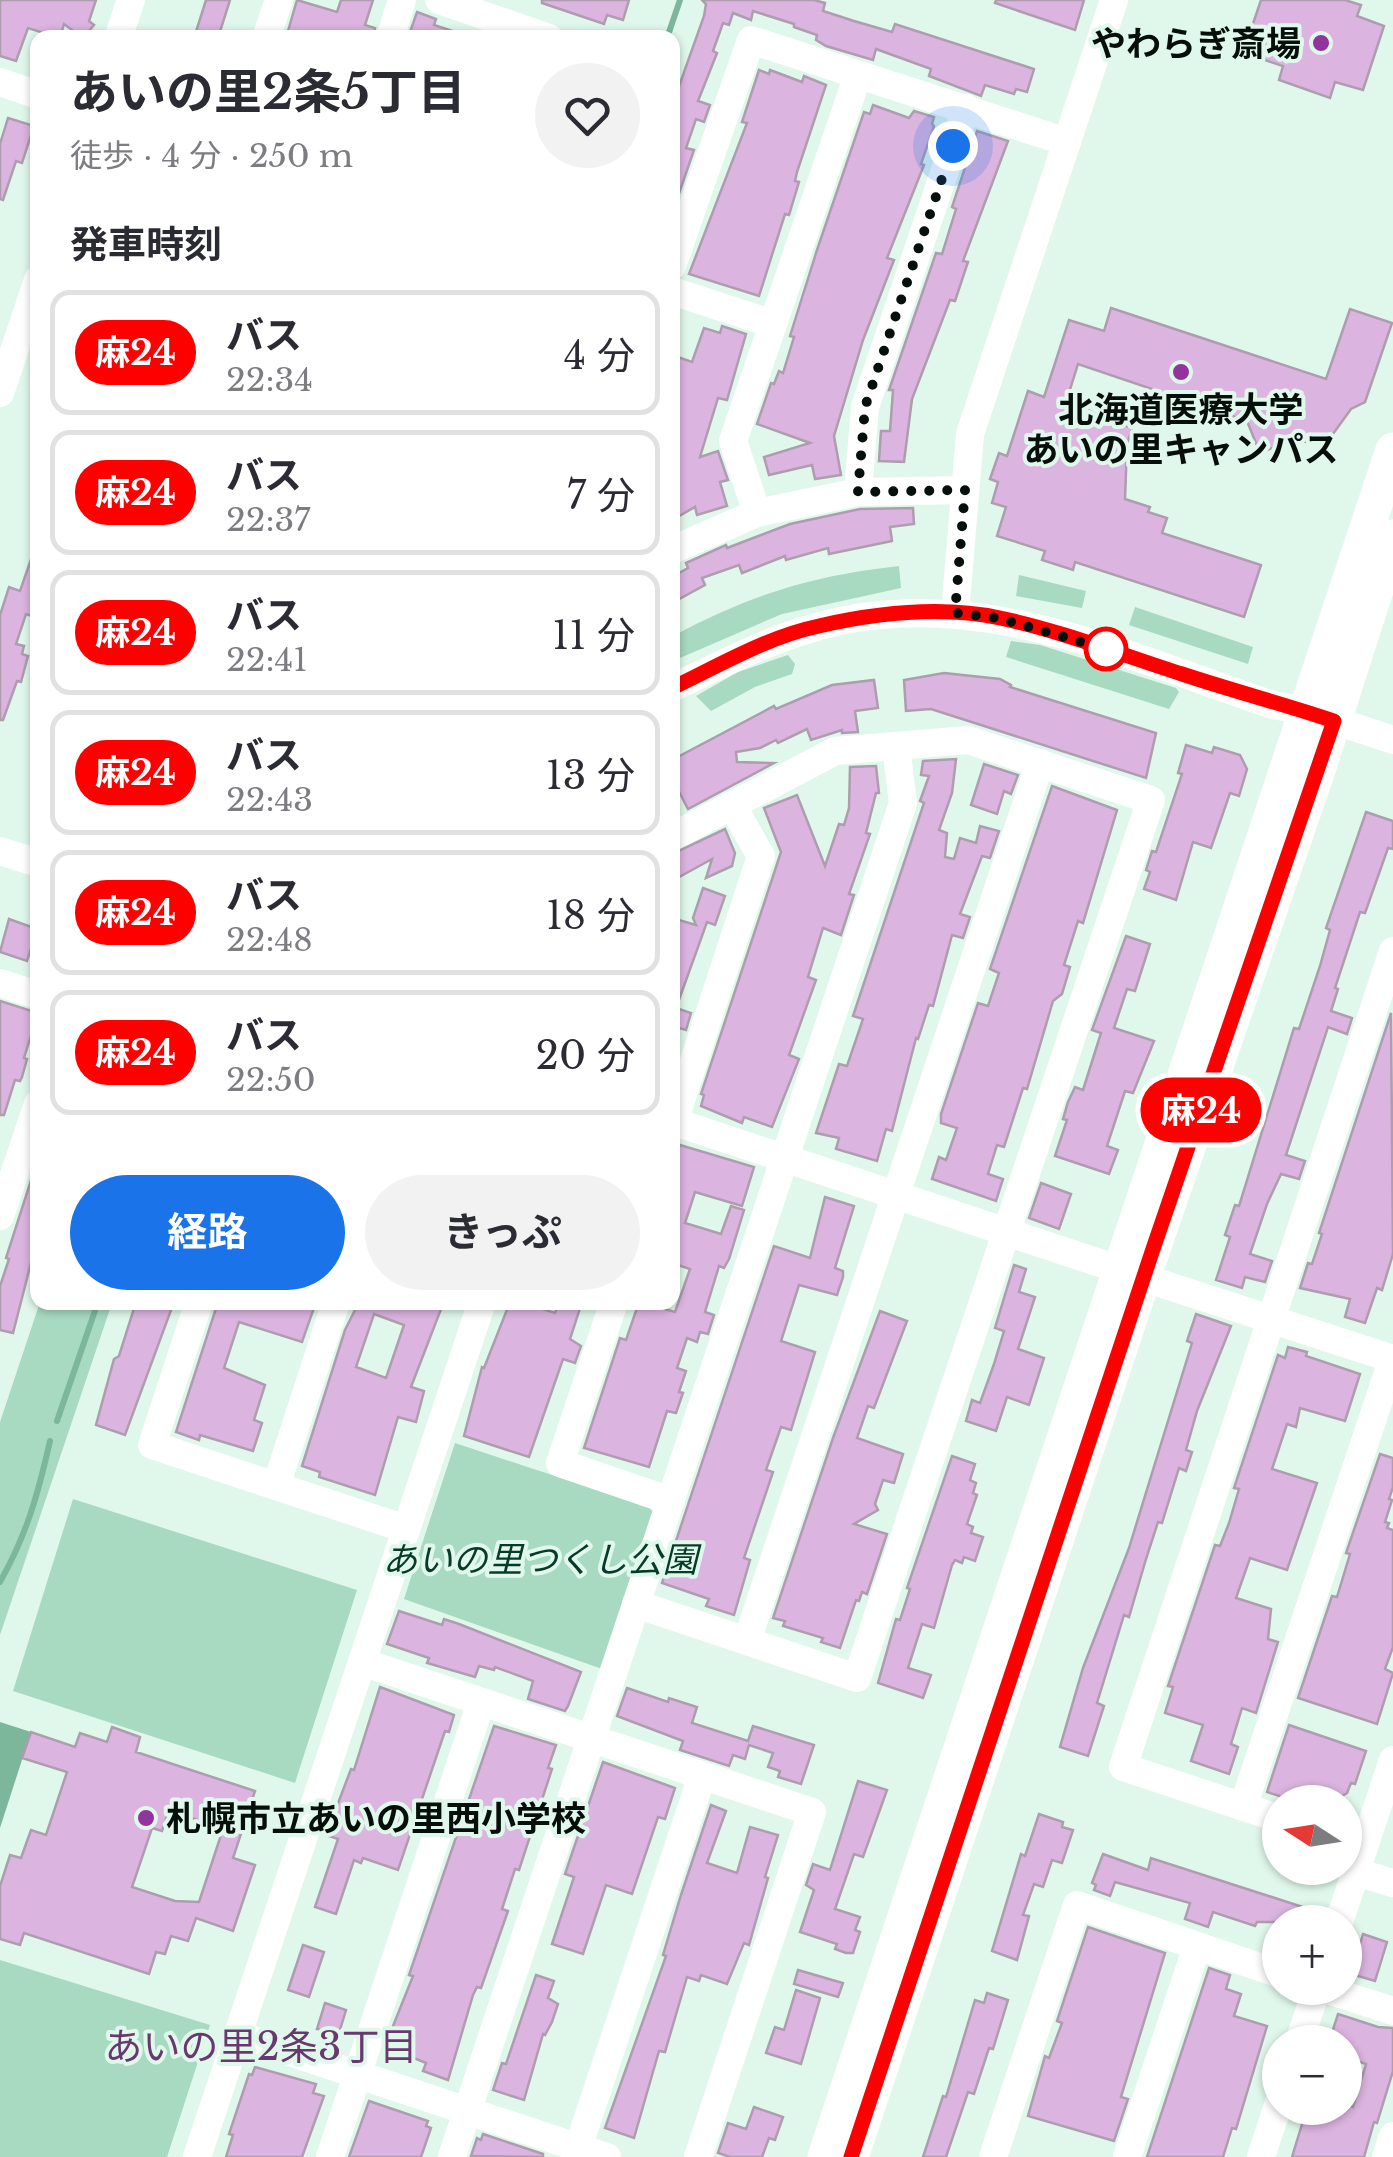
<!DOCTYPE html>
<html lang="ja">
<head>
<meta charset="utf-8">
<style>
	body { margin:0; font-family:"Libre Baskerville","Noto Sans JP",serif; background:#f2f2f3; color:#2b2b33; height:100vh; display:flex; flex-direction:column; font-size:38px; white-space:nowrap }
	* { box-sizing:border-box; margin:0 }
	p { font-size:32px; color:#7c7c81 }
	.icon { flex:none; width:55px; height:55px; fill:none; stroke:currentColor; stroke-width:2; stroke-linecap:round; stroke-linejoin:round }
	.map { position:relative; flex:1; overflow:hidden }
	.panel { position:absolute; left:30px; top:30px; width:650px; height:1280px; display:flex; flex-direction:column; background:#fff; border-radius:20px; box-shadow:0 2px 8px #0004 }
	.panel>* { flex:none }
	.badge { padding:0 20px; border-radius:32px; font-size:35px; line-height:65px }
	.needle { width:65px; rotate:282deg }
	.tools { position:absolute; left:1262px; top:1785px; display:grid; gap:20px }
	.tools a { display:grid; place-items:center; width:100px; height:100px; border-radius:50%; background:#fff; box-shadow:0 2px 8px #0004; font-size:50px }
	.you { position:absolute; width:50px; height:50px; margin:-25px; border:8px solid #fff; border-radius:50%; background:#1a73e8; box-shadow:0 0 0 15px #1a73e833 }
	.map>.badge { position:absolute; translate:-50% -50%; box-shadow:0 0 0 5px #fff }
	h2 { padding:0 40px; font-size:38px; line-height:90px }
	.round { display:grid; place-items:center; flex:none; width:105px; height:105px; border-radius:52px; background:#f2f2f3 }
	.summary { display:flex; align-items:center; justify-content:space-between; height:170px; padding:0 40px }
	h1 { font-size:48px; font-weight:700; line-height:75px }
	.button { display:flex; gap:20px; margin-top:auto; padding:20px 40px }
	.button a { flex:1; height:115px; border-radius:60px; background:#1a73e8; color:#fff; font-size:40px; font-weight:700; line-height:115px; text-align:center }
	.button a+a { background:#f2f2f3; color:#2b2b33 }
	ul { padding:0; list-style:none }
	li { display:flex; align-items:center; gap:30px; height:125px; margin:0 20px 15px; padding:0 20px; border:5px solid #e1e1e2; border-radius:20px }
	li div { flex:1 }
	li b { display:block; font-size:38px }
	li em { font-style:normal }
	li .badge { min-width:110px; font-weight:700; text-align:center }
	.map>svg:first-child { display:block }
</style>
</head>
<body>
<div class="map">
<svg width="1393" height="2157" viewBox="0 0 1393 2157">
	<rect width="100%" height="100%" fill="#e0f8eb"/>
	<g fill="#a8d9c1">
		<path d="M899 566 901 588 782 614 673 661V636C751 595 810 576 899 566Z"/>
		<polygon points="1019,575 1086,591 1082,608 1016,596"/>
		<polygon points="1135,607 1253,647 1248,664 1129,625"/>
		<polygon points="1011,641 1040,645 1176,688 1179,692 1169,709 1006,657"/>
		<polygon points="788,655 795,664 792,674 755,687 711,711 696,696 738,672"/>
		<polygon points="40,1302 112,1303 0,1635 0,1422"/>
		<polygon points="455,1443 649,1507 654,1514 602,1669 404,1599"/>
		<polygon points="73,1499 357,1590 295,1783 13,1691"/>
		<polygon points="0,1960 210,2025 167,2157 0,2157"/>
	</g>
	<polygon fill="#7cb79b" points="0,1722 31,1732 0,1828"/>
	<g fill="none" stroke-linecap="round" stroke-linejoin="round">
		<g stroke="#7cb79b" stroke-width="6">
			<polyline points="667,38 680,0"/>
			<polyline points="57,1421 98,1302"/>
			<path d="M0 1582C27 1534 38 1494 50 1441"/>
		</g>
	</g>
	<g fill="#dbb4df" stroke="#ad9dae" stroke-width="2.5" fill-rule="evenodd">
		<polygon points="0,0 96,0 89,21 94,25 83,38 64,24 60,38 28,28 16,61 0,56"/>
		<polygon points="206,0 230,0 218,38 194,38"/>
		<polygon points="297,0 337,12 341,0 373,0 365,25 375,28 373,38 286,38"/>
		<polygon points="542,0 629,0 623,20 607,15 604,24 542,3"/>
		<polygon points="702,0 814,0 825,3 823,11 854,21 892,32 895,24 1034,69 1027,92 1016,89 1014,94 985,85 981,96 929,76 931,69 876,49 873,60 826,46 816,40 817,35 794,27 794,24 753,11 751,20 733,13 729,25 723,23 713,51 717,53 698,101 710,105 704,122 696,119 686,148 694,150 673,211 672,106 704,16 706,4"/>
		<polygon points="996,0 1084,0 1075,30 995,3"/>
		<polygon points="1261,0 1345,0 1361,5 1357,16 1384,26 1363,90 1335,82 1330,98 1279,80 1283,66 1243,53"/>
		<polygon points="417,12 436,19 434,25 462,34 461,38 408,38"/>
		<polygon points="759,70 769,74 770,70 802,82 804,76 826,85 797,172 795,181 799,182 789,215 785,214 759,296 689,274 747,123 742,122"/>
		<polygon points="873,105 909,118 914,111 934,117 932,124 934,126 921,164 924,165 887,258 894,260 863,340 834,436 841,475 815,479 812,465 769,475 764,457 810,443 757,424 771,383 774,384 779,371 783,373 794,337 790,336 817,250 864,112 870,114"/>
		<polygon points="8,118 34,126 22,163 16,161 3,200 0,199 0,144"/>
		<polygon points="977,131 1008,141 963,261 968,262 955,301 950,300 912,399 904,462 879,461 881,431 890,431 893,390 889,390 936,253 942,254 956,209 952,207"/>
		<polygon points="1111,308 1326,379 1350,309 1392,323 1365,402 1351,409 1333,434 1306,442 1292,440 1260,453 1247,421 1078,364 1068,396 1093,413 1132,428 1127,445 1125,499 1150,507 1148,512 1167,518 1162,533 1261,565 1244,617 1075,562 1073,570 1042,560 1045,551 997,536 1006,507 992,503 998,482 990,479 999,453 1007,456 1028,391 1044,397 1069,320 1104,331"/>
		<polygon points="722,326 746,334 727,400 718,398 700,457 718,451 728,480 720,482 727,506 697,515 695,507 672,520 672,481 676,480 672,470 672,355 692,362 704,328 720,333"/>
		<polygon points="913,508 914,524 890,527 892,541 829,554 828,548 786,560 785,556 742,573 739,565 702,578 705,585 672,603 672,577 688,568 686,563 726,545 727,548 790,524 860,509"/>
		<polygon points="35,548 38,548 38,618 26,614 16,644 24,646 22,654 28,656 21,682 17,681 3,720 0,720 0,615 9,587 20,591"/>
		<polygon points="944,673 1000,679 1011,685 1010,687 1156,733 1146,778 931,709 906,711 904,680"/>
		<polygon points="874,680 878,708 855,711 858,732 842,733 842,730 811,740 807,729 778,743 776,740 760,748 736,752 737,762 774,763 688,809 672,778 672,760 774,706 776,709 832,685"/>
		<polygon points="1186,745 1212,753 1214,747 1240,755 1247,769 1239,796 1230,793 1211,848 1193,842 1176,900 1144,889 1150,872 1146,870 1152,851 1156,852 1182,774 1178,773"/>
		<polygon points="956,759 952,793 939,830 947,833 945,857 954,859 960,838 976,843 980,826 999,831 990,858 982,856 960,914 970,917 963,938 952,935 933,1006 929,1005 918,1039 916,1038 892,1131 886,1129 877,1161 836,1149 839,1138 816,1133 839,1064 847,1066 863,1019 853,1016 924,803 920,801 929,776 921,775 923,761"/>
		<polygon points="984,764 1018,775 1011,794 1004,791 997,814 971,805"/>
		<polygon points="876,766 879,793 876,793 866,833 870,834 849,894 854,895 841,935 823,928 808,977 816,980 789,1055 799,1059 772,1127 744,1117 742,1123 701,1106 704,1095 701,1094 781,852 764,808 797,795 825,866 839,824 844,825 849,808 850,767"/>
		<polygon points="1052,786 1117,810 1083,923 1078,921 1064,965 1070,967 1062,994 1053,1001 1027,1089 1023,1088 1004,1147 997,1145 988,1174 1003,1179 996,1201 932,1179 939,1157 946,1160 957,1128 941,1123 941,1114 978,1003 988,1006 999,973 990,969"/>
		<polygon points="1366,812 1393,821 1393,849 1388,848 1365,913 1360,912 1335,988 1338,989 1331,1011 1352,1018 1347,1034 1328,1027 1286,1155 1305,1161 1299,1179 1281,1174 1267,1204 1250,1254 1272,1261 1265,1282 1245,1277 1242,1288 1216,1280 1230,1237 1225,1235 1235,1205 1239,1206 1294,1028 1299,1029 1320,966 1330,930 1326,928"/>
		<polygon points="725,829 735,853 732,866 706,878 712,859 672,881 672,854"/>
		<polygon points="703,888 725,896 715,925 707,922 676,1008 691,1013 686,1030 672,1026 672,940 679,920 696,925 693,918"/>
		<polygon points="9,919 37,929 27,961 0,952"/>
		<polygon points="1126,936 1150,944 1135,991 1127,989 1114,1028 1154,1041 1133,1093 1125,1091 1107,1146 1118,1150 1109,1174 1055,1156 1067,1120 1063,1119 1068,1102 1075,1087 1083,1090 1101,1033 1092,1030"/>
		<polygon points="0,1001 38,1013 24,1058 27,1059 22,1077 20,1081 15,1080 4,1115 0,1115"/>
		<polygon points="1391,1013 1393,1254 1382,1290 1377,1288 1365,1323 1345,1317 1350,1299 1300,1288 1308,1263 1312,1264 1322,1234 1319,1233"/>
		<polygon points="680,1145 754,1167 742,1206 695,1192 685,1223 721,1234 731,1206 744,1210 729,1259 724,1268 719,1266 705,1312 714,1315 708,1334 700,1332 697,1342 687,1338 677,1368 686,1371 679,1392 683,1393 676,1413 667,1411 649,1467 584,1448 620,1338 626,1340 639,1302 675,1312 690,1269 672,1263 672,1166"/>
		<polygon points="34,1171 38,1171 38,1256 33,1255 13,1333 0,1330 0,1286 9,1259 6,1258"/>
		<polygon points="1041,1183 1071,1194 1059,1229 1029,1218"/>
		<polygon points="825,1197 854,1206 835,1268 843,1271 843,1277 837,1295 799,1285 781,1341 815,1352 791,1430 781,1427 766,1470 773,1472 744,1558 750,1560 734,1615 706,1606 709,1599 662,1583 774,1246 810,1258"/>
		<polygon points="1014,1265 1026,1269 1019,1292 1035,1297 1018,1349 1044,1358 1029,1405 1007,1397 996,1431 966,1421 972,1400 980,1403 994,1364 1004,1331 995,1328"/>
		<polygon points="136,1302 174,1302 125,1435 96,1425 114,1359 119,1356"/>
		<polygon points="218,1302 316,1302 302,1342 239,1322 224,1368 265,1385 254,1420 262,1423 253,1451 200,1435 199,1440 176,1432"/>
		<path d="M353 1302H420L441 1309 411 1387 424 1391 416 1422 398 1417 375 1495 319 1477 320 1472 302 1466 345 1330 356 1308ZM374 1314 404 1325 386 1378 356 1367Z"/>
		<polygon points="510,1302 521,1302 555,1313 559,1302 582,1302 570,1339 581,1346 575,1363 563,1359 529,1457 464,1436 482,1367 484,1368"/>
		<polygon points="880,1311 907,1321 874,1408 868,1406 857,1438 903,1454 894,1483 883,1480 875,1504 878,1510 854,1524 887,1534 867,1594 862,1592 859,1601 856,1600 840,1648 821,1642 823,1638 783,1626 785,1621 773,1618 833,1438"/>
		<polygon points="1196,1314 1231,1326 1197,1411 1186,1450 1192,1452 1186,1471 1179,1468 1162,1523 1158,1522 1146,1559 1129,1617 1124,1615 1097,1703 1104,1706 1088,1756 1060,1747 1083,1668 1129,1548 1192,1343 1187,1341"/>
		<polygon points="1288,1347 1307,1352 1306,1356 1360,1374 1345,1421 1300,1408 1296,1427 1287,1424 1272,1469 1317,1483 1287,1570 1250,1558 1236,1598 1271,1609 1268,1639 1278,1642 1256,1713 1242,1708 1231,1744 1238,1747 1229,1774 1191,1761 1203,1725 1165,1713 1173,1687 1168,1686 1215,1545 1220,1546 1229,1523 1239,1489 1234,1488 1278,1355 1285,1358"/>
		<polygon points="1380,1454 1393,1458 1393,1487 1389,1499 1392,1500 1385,1522 1389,1523 1387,1528 1393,1530 1393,1647 1385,1669 1393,1673 1377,1724 1298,1698 1332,1596 1337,1597 1350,1554 1346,1553"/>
		<polygon points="952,1456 975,1464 970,1480 976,1483 973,1493 977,1495 967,1524 973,1527 971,1533 983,1537 975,1561 964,1557 962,1563 955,1560 952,1565 934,1628 922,1624 908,1668 931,1675 923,1698 878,1683 896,1619 900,1620 910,1589 907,1588"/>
		<polygon points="399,1611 442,1625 444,1619 459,1624 581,1672 568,1706 565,1711 528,1699 533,1681 495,1667 494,1670 479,1666 475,1677 427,1663 429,1658 387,1644"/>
		<polygon points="380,1687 454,1715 449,1732 445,1731 398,1870 363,1858 361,1863 354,1860 336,1914 315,1907 338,1839 326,1835 351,1769 354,1770"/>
		<polygon points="627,1688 668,1702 669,1698 697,1707 692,1723 748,1741 753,1726 814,1745 801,1784 778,1777 780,1771 768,1767 773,1753 749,1745 745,1759 733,1755 729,1766 680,1750 683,1741 617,1716"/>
		<polygon points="1289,1725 1366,1751 1355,1784 1351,1783 1347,1793 1339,1798 1322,1798 1320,1802 1298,1802 1267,1792"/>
		<polygon points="494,1726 556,1745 548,1768 552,1769 519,1870 515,1869 502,1909 508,1911 481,1988 477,1987 473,1995 448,2080 423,2071 426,2063 385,2046 413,1976 409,1975"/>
		<path d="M112 1727 140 1737 136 1752 255 1791 233 1858 255 1865 233 1931 196 1918 188 1941 171 1936 165 1954 156 1952 149 1974 24 1933 20 1945 0 1939V1886L10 1855 21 1858 31 1830 46 1835 67 1772 22 1758 31 1732 75 1747 80 1733 107 1742ZM169 1810 223 1829 199 1902 175 1901 132 1887 152 1828 162 1831Z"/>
		<polygon points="603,1762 675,1788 665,1819 658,1817 632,1894 606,1885 583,1954 552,1944 574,1877 565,1874"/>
		<polygon points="858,1781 887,1790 863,1857 854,1854 835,1909 860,1917 855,1930 860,1932 853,1953 846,1953 835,1949 837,1944 800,1932 814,1890 806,1885 813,1864 830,1870"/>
		<polygon points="711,1805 726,1811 707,1863 737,1873 750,1827 778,1835 765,1877 768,1878 749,1945 744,1943 727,1984 701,1975 699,1981 687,1977 665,2052 659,2051 634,2138 605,2128 666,1956 663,1955 681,1895"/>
		<polygon points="1039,1814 1063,1822 1062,1827 1073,1830 1062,1863 1052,1860 1043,1887 1034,1884 1023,1915 1029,1916 1017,1960 992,1951 1021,1854 1025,1856"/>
		<polygon points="1103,1854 1148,1870 1151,1858 1312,1910 1308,1922 1257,1922 1255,1926 1213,1912 1208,1927 1185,1919 1190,1903 1115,1882 1110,1896 1094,1890 1096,1885 1092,1883"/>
		<polygon points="1088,1927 1165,1953 1121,2097 1128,2099 1114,2141 1028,2116 1045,2056 1049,2058 1062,2023 1057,2021"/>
		<polygon points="1363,1934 1387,1942 1375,1981 1351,1974"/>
		<polygon points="303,1945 324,1952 309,1997 288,1990"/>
		<polygon points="1209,1968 1230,1975 1226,1989 1241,1994 1234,2016 1267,2026 1236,2129 1232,2128 1223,2157 1147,2157"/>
		<polygon points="798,1970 843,1983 838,1997 794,1984"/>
		<polygon points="536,1975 554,1981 548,1998 558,2004 552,2022 545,2035 543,2034 524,2100 493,2090 502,2063 506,2064"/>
		<polygon points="796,1990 820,1998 801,2064 766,2053 775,2027 784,2030"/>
		<polygon points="987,1993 1008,2000 993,2049 989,2048 974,2094 968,2092 946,2157 923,2157 943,2096 946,2097 975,2000 984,2003"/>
		<polygon points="325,2003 346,2010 339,2033 317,2029"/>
		<polygon points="1338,2014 1378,2027 1393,2028 1393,2071 1377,2123 1374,2122 1364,2157 1292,2157 1307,2108 1329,2108 1343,2112 1345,2104 1353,2107 1366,2064 1345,2057 1345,2042 1329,2042"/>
		<polygon points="255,2067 316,2084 313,2093 324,2096 302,2157 226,2157 233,2135 229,2134 249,2074 252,2075"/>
		<polygon points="369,2101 428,2121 426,2126 431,2128 421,2157 349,2157"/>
		<polygon points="754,2107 783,2117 775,2140 769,2138 762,2157 730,2157 718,2153 728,2123 746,2129"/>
		<polygon points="483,2134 543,2154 543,2157 471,2156 477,2138 481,2140"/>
	</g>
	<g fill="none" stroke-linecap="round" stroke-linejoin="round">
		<g stroke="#fff" stroke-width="28">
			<polyline points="439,0 549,38"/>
			<polyline points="118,38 131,0"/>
			<polyline points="266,38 279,0"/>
			<polyline points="390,38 402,0"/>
			<polyline points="0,82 38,95"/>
			<polyline points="672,266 751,40 1067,142"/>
			<polyline points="672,291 773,324"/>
			<polyline points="0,393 38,280"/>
			<polyline points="858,492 865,407 966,108"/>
			<polyline points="757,513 733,441 858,75"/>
			<polyline points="672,550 757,513 858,492 965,490"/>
			<polyline points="955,613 970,434 1114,0"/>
			<path d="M672 688C719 666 763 642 813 628 970 581 1126 656 1273 705L1306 711 1393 740"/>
			<polyline points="0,851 38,863"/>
			<polyline points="0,983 38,995"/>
			<polyline points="672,1121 1121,1270"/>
			<polyline points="672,1128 761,856 732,805"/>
			<polyline points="0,1216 38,1104"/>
			<polyline points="1144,1278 1393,1359"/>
			<polyline points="199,1302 152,1445 406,1529"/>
			<polyline points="614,1302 560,1463 671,1501"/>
			<polyline points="276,1486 336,1302"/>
			<polyline points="636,1604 857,1678 1151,800 968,740 835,751 672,837"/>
			<polyline points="747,1641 1040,763"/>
			<polyline points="362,1662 812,1812 698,2157"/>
			<polyline points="1243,1807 1393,1358"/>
			<polyline points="1280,1819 1123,1767 1393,951"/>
			<polyline points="1356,1872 1393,1883"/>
			<polyline points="1339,1922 1393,1760"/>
			<polyline points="1321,1988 1393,2011"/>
			<polyline points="238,2035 607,2157"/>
			<polyline points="1299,2042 1317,1988"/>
			<polyline points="197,2157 482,1302"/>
			<polyline points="330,2157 481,1702"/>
			<polyline points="452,2157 903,803 896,746"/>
			<polyline points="575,2157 702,1776"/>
			<polyline points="993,2157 1077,1905 1280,1974"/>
			<polyline points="1127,2157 1197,1946"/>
			<polyline points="1261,2157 1280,2099"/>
			<polyline points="1386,2157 1393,2136"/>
		</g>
		<g stroke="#fff" stroke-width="35">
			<polyline points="825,2157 1393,450"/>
			<polyline points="851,2157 1153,1249 1319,767 1393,537"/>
		</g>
	</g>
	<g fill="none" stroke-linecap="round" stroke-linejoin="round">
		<defs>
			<path id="line" d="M672 688C720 665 767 637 819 626 876 613 943 606 1000 618 1062 631 1122 655 1182 674 1233 691 1284 704 1334 721L1153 1249 851 2157"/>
		</defs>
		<use href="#line" stroke="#fff" stroke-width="22"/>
		<use href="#line" stroke="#f00" stroke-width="15"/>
		<polyline stroke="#070f0b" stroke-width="10" stroke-dasharray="0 18" points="953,146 865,407 858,492 965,490 955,613 998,618 1106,649"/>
	</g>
	<g fill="#92349e" stroke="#e0f8eb" stroke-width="4">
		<circle cx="1321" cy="43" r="10"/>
		<circle cx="1181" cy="372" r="10"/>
		<circle cx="146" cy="1818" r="10"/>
	</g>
	<circle fill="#fff" stroke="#f00" stroke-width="5" cx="1106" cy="649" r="20"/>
	<g text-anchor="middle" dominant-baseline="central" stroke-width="8" stroke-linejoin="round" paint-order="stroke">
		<g font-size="35" font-weight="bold" fill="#070f0b" stroke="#e0f8eb" text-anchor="end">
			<text x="1301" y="43">やわらぎ斎場</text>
			<text x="1181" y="409" text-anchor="middle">北海道医療大学<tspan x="1181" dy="40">あいの里キャンパス</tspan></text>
			<text x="166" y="1818" text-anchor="start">札幌市立あいの里西小学校</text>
		</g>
		<g font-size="35" font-style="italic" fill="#073a28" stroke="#e0f8eb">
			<text x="540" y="1559">あいの里つくし公園</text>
		</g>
		<g font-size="38" fill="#67396d" stroke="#e0f8eb">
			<text x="261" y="2046">あいの里2条3丁目</text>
		</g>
	</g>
</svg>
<div class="tools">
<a><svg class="needle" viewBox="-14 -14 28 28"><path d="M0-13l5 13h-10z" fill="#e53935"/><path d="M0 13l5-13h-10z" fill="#7c7c81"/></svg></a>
<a>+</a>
<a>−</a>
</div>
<div class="you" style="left:953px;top:146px"></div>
<b class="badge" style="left:1201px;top:1110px;background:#f00;color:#fff">麻24</b>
<section class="panel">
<div class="summary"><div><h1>あいの里2条5丁目</h1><p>徒歩 · 4 分 · 250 m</p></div><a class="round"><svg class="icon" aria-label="heart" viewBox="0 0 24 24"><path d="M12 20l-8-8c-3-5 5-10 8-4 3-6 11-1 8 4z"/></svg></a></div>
<h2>発車時刻</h2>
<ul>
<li><span class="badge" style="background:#f00;color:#fff">麻24</span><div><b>バス</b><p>22:34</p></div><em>4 分</em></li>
<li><span class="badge" style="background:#f00;color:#fff">麻24</span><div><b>バス</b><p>22:37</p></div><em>7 分</em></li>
<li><span class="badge" style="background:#f00;color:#fff">麻24</span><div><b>バス</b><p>22:41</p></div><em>11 分</em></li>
<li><span class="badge" style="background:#f00;color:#fff">麻24</span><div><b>バス</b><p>22:43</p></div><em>13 分</em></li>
<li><span class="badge" style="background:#f00;color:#fff">麻24</span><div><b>バス</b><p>22:48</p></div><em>18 分</em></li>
<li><span class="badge" style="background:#f00;color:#fff">麻24</span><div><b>バス</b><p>22:50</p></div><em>20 分</em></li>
</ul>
<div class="button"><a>経路</a><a>きっぷ</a></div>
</section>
</div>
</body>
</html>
